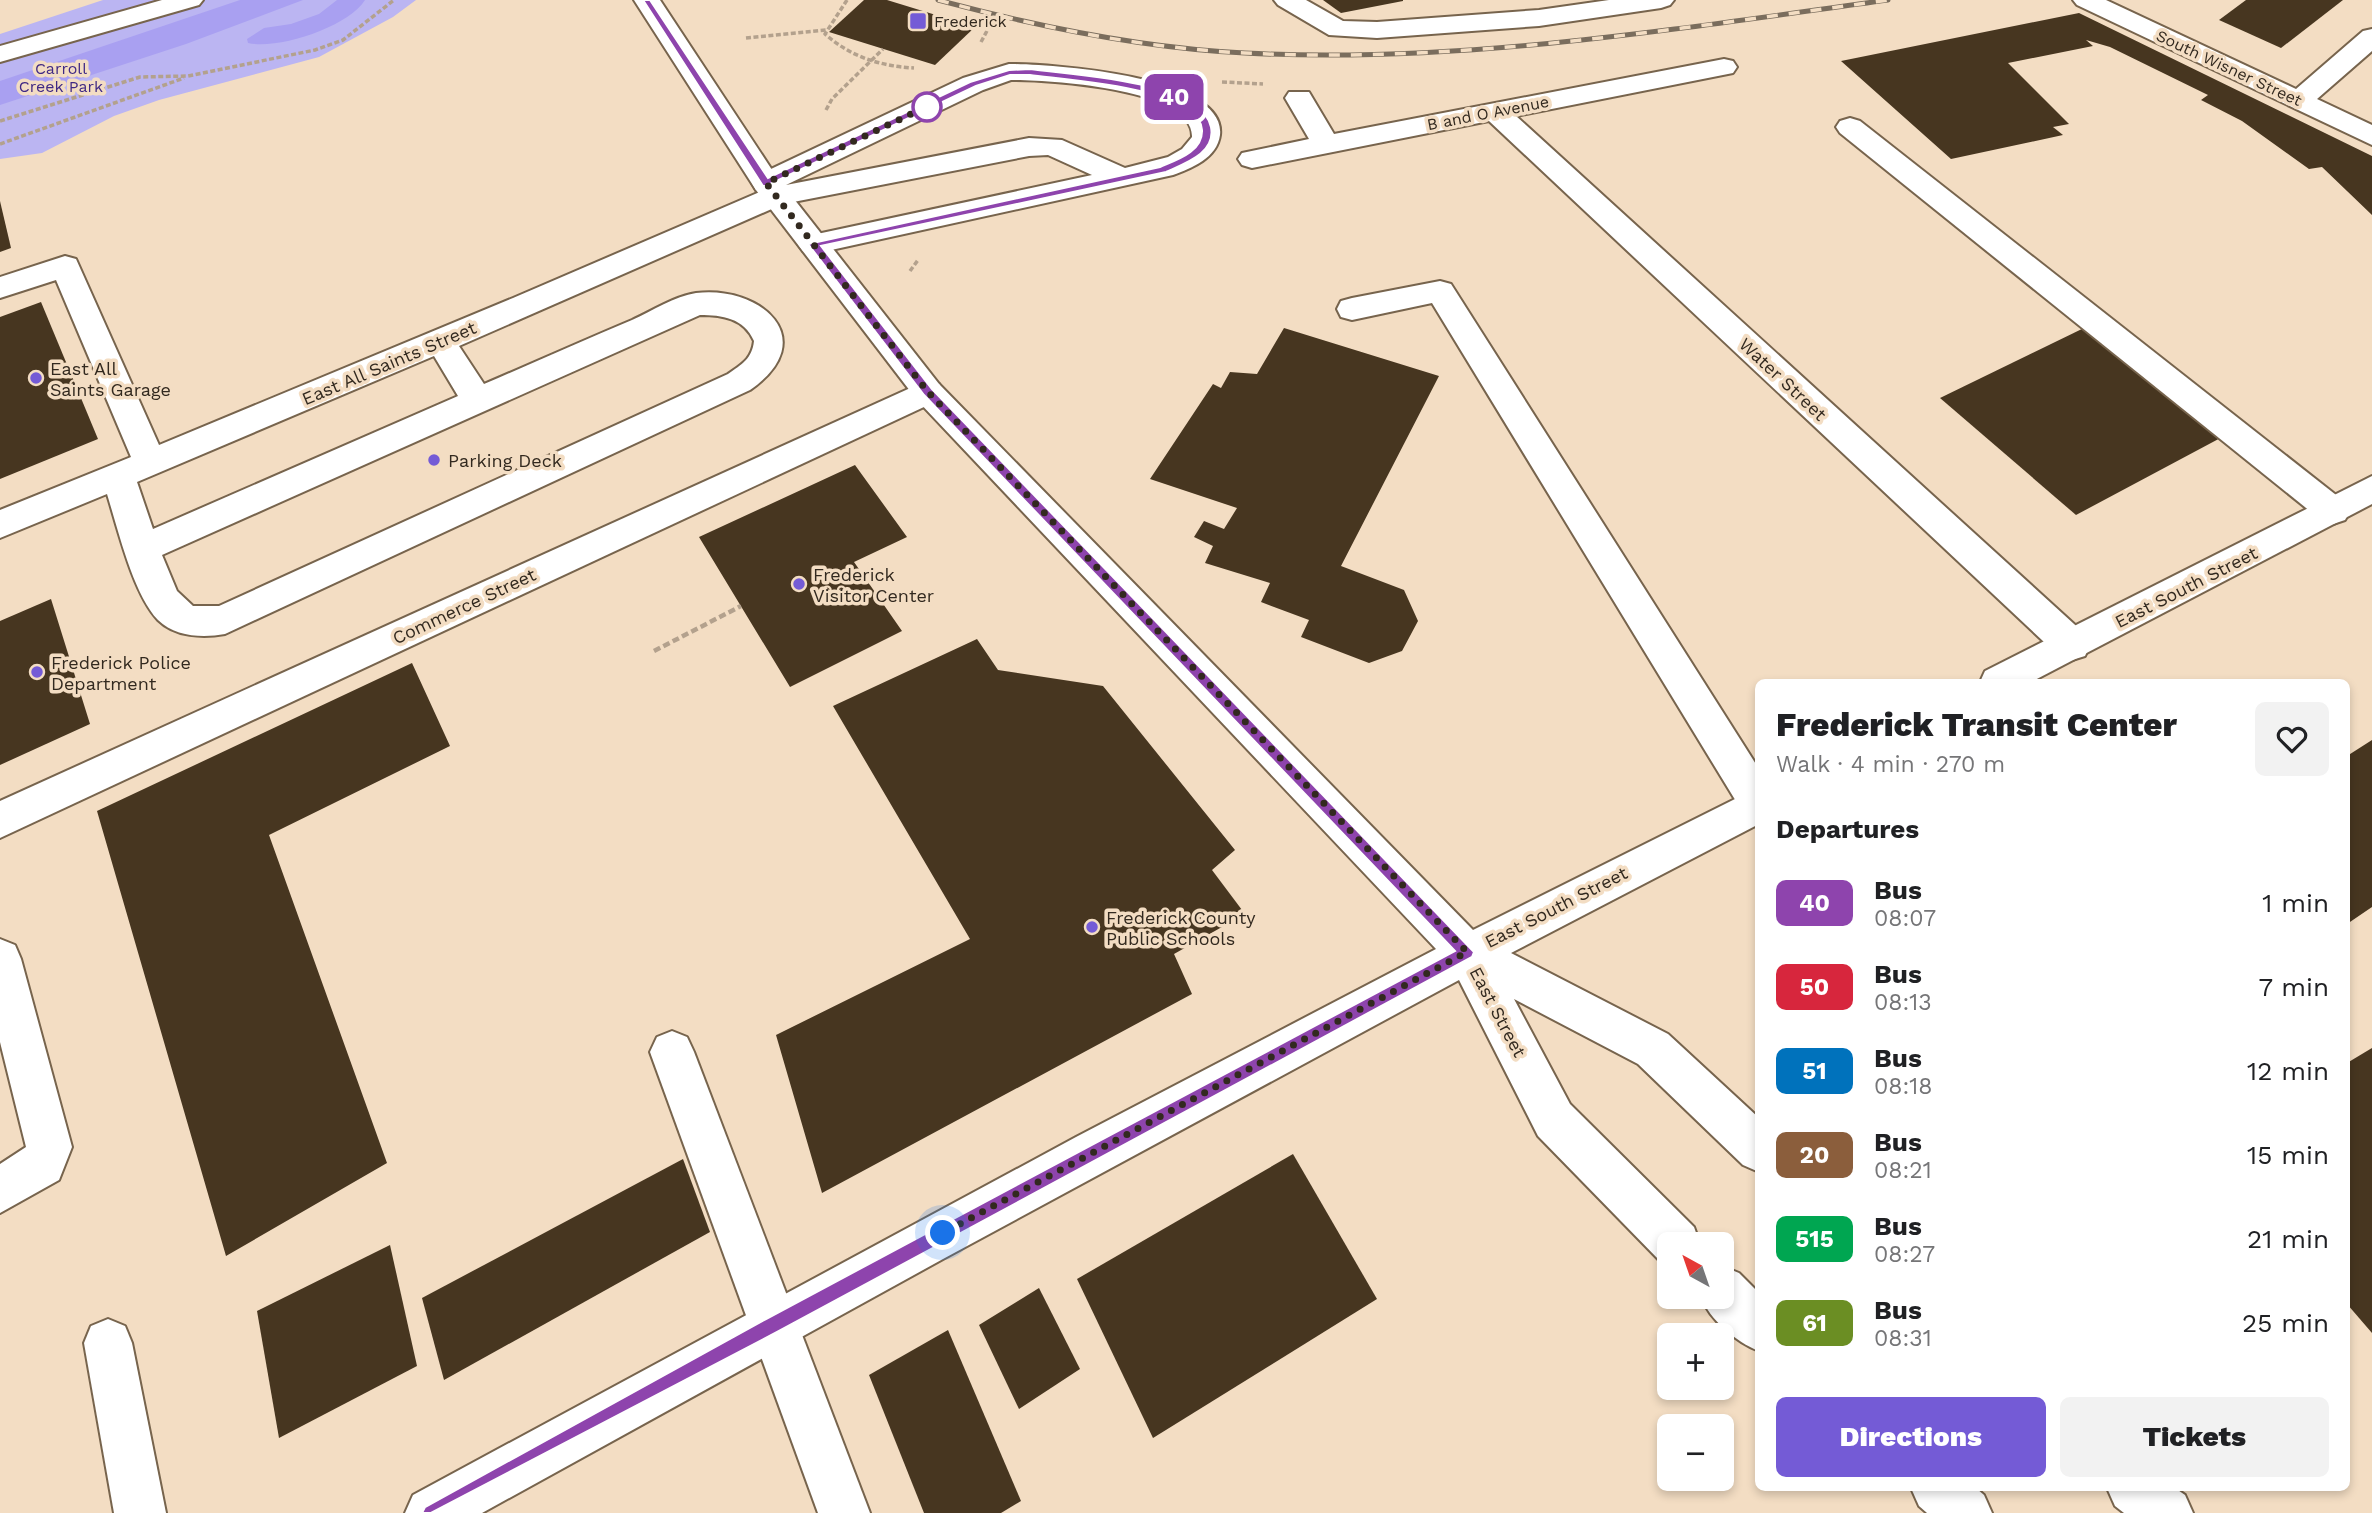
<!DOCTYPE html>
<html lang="en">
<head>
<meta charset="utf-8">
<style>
	body { margin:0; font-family:"Work Sans",sans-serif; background:#f2f2f2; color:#202124; height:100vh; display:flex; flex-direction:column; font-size:26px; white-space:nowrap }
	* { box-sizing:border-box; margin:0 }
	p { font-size:23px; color:#757577 }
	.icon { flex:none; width:38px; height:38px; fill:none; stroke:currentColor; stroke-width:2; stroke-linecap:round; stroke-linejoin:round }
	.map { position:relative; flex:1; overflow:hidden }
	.side { position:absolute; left:1755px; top:679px; width:595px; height:812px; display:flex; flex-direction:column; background:#fff; border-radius:10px; box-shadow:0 4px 10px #0003 }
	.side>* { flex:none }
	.badge { padding:0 14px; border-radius:10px; font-size:24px; line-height:46px }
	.needle { width:46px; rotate:320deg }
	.fabs { position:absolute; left:1657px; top:1232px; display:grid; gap:14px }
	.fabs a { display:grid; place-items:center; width:77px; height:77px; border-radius:10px; background:#fff; box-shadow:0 4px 10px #0003; font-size:35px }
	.you { position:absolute; width:35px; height:35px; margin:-18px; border:5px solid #fff; border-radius:50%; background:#1a73e8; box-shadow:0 0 0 10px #1a73e833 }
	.map>.badge { position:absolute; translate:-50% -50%; box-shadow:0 0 0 4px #fff }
	h2 { padding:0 21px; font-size:26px; line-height:63px }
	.round { display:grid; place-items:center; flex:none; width:74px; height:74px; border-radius:10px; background:#f2f2f2 }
	.head { display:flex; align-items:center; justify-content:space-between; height:119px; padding:0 21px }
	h1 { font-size:33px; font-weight:800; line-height:52px }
	.action { display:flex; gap:14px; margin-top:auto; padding:14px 21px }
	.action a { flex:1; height:80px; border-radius:10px; background:#745bd6; color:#fff; font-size:28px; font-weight:800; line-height:80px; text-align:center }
	.action a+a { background:#f2f2f2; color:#202124 }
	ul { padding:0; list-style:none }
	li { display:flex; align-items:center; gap:21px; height:84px; padding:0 21px }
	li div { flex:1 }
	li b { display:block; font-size:26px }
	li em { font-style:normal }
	li .badge { min-width:77px; font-weight:700; text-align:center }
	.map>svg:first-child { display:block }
</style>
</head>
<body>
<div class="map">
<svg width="2372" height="1513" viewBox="0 0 2372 1513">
	<rect width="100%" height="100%" fill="#f3ddc3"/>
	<polygon fill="#bbb5f2" points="103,0 416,0 393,17 319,57 159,100 114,116 42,153 0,159 0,34"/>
	<g fill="#a9a0f1">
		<polygon points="240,0 303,0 186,44 0,105 0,81"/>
		<path d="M337 0H365C348 27 278 50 248 43L247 39 264 28 291 24 319 14Z"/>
	</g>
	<g fill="#473620">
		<polygon points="864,0 887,0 975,27 935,65 829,32"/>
		<polygon points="1323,0 1403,0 1403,1 1341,13"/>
		<polygon points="2246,0 2343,0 2281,48 2219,20"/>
		<polygon points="2079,13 2372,156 2372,215 2322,167 2309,169 2242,121 2201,100 2208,95 2110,47 2086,40 2093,46 2008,63 2069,124 2053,127 2063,135 1951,159 1841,61"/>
		<polygon points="0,201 11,248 0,252"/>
		<polygon points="41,302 98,439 0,479 0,317"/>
		<polygon points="2086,327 2226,435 2076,515 1940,398"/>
		<polygon points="1284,328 1439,376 1341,566 1404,590 1418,621 1402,651 1369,663 1301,637 1309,620 1261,602 1270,583 1205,563 1213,546 1194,537 1204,521 1224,529 1237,508 1150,479 1213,384 1221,388 1230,372 1257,374"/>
		<polygon points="855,465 907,537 854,562 902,631 790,687 699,537"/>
		<polygon points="51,599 90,724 0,765 0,621"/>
		<polygon points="977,639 998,670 1103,686 1235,850 1212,870 1245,914 1174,954 1192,994 822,1193 776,1035 970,939 833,706"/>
		<polygon points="412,663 450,746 269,835 387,1163 226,1256 97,811"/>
		<polygon points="2372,740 2372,907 2347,924 2347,756"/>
		<polygon points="2372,1048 2372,1333 2347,1304 2347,1063"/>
		<polygon points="1293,1154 1377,1299 1153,1438 1077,1279"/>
		<polygon points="683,1159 710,1232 444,1380 422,1298"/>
		<polygon points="390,1245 417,1366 279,1438 257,1311"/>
		<polygon points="1039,1288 1080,1369 1019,1409 979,1325"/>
		<polygon points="948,1330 1021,1501 1001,1513 924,1513 869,1375"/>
	</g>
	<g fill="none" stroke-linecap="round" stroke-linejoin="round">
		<defs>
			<g id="minor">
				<polygon points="162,0 203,0 199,5 0,62 0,46"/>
				<polygon points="1274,0 1306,0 1343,21 1377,22 1539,10 1609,0 1674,0 1670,5 1661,8 1539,26 1377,38 1329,35 1278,5"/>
				<polygon points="2073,0 2106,0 2296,89 2363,31 2372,29 2372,51 2317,99 2372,125 2372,145 2077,5"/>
				<polygon points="1724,59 1733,61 1737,67 1733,73 1516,116 2085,634 2090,645 2085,656 2072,660 2059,656 1489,121 1252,168 1242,165 1238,159 1242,153 1309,139 1285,98 1289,92 1309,92 1334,134"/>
				<path d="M1009 64C1048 64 1227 75 1220 135 1217 158 1192 168 1173 175L813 254 803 251 798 244 803 237 1092 175 1048 155 1029 156 783 204 459 346 484 384C533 363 582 341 632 320 652 311 675 296 696 293 760 285 823 339 750 390L225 634C203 638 175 637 158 620 133 594 118 529 107 494L0 538V510L131 457 56 280 0 298V277L65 256 76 259 159 445 513 298 762 191 756 190 752 183 756 176 963 78ZM1011 80C1048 80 1194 88 1192 137L1182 149 1168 157 1125 168 1062 140 1029 138 786 185 983 90ZM700 315C722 315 744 318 754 341 752 359 742 364 728 374L219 606H193L177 591 162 555ZM434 356 458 396 153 529 137 482Z"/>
				<polygon points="1850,118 1860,121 2345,502 2350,511 2345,520 2333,524 2321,520 1840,133 1836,127 1840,121"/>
				<polygon points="1440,281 1451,284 1759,769 1759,821 1745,816 1432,303 1352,320 1341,317 1337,309 1341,301 1352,298"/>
				<polygon points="928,380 939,384 944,392 939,400 0,838 0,801"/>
				<polygon points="0,939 15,945 21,959 72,1147 59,1180 0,1213 0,1164 26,1147 0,1042"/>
				<polygon points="672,1031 687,1037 694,1052 870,1513 818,1513 650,1052 657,1037"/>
				<polygon points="108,1319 125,1326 132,1343 166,1513 114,1513 84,1343 91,1326"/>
			</g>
			<g id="major">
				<polygon points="634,0 660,0 776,176 939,384 1473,930 1759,787 1759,824 1511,953 1668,1034 1759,1118 1759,1172 1743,1165 1638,1064 1514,999 1570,1104 1694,1227 1700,1244 1670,1244 1670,1264 1660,1261 1538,1136 1459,980 943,1259 482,1513 405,1513 413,1495 1076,1137 1436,949 917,400 756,190"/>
				<polygon points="2372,476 2372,504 2031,682 1980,682 1985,671"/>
				<path d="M1722 1266 1739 1273 1759 1293V1351C1736 1342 1710 1320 1701 1297H1722Z"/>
				<polygon points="1911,1488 1976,1488 1984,1495 1992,1513 1927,1513 1919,1506"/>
				<polygon points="2107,1488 2175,1488 2185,1495 2193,1513 2124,1513 2115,1506"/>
			</g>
		</defs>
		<use href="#minor" stroke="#77644d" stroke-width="4"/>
		<use href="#major" stroke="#77644d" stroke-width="4"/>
		<g stroke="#b3a18d" stroke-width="3.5" stroke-dasharray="5 2.5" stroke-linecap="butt">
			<path d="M847 0 825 34C851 57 880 66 914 68"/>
			<polyline points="746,38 826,30"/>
			<polyline points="981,42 988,29"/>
			<polyline points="1222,82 1263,84"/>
			<polyline points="826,110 832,99 883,49"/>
			<polyline points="0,121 140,77 188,76 315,50 343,40 394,0"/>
			<polyline points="0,144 184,78"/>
			<polyline points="910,271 918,260"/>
		</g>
		<polyline stroke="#b3a18d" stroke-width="4.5" stroke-dasharray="7 3.5" stroke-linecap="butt" points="654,651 741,606"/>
		<use href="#minor" fill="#fff" fill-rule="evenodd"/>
		<use href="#major" fill="#fff" fill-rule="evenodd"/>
		<defs>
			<path id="rail" d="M938 0C1039 27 1141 48 1245 53 1460 64 1675 29 1888 0"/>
		</defs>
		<use href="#rail" stroke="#7a6d5d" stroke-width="5"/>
		<use href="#rail" stroke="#f3ddc3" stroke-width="3.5" stroke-dasharray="11" stroke-linecap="butt"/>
	</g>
	<path fill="#8e44ad" stroke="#fff" stroke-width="2" d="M643 0H650L768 178 970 82 1009 70 1030 69C1070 75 1201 80 1211 127 1216 153 1186 163 1166 172L821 246 932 389 1474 952 1472 957 779 1331 431 1513H422L425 1507 766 1319 1455 951 924 395 808 244 1160 167C1176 160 1203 152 1202 130 1199 87 1064 80 1030 75H1010L976 86 766 186H763Z"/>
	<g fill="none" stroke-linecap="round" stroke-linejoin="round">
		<polyline stroke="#32291f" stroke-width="7" stroke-dasharray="0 12.6" points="927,107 930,105 766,183 928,392 1467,952 943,1233"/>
	</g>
	<g fill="#745bd6" stroke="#f3ddc3" stroke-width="2.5">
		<rect x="909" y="12" width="18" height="18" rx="3.5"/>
		<circle cx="36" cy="378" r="7"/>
		<circle cx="434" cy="460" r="7"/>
		<circle cx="799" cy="584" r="7"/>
		<circle cx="37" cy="672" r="7"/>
		<circle cx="1092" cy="927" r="7"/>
	</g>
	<circle fill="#fff" stroke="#8e44ad" stroke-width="3.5" cx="927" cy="107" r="14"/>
	<g text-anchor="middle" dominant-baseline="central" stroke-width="7" stroke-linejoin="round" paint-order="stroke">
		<g font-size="16" fill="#32291f" stroke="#f3ddc3" text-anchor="start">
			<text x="934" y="21">Frederick</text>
		</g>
		<g font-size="16" fill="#402984" stroke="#f3ddc3">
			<text x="61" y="68">Carroll<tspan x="61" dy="18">Creek Park</tspan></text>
		</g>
		<g font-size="16" fill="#32291f" stroke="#f3ddc3">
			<text transform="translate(2229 68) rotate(25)">South Wisner Street</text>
			<text transform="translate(1488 113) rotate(-11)">B and O Avenue</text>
		</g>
		<g font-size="18" fill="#32291f" stroke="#f3ddc3">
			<text transform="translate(389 363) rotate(-23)">East All Saints Street</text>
			<text transform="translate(1783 379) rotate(43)">Water Street</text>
			<text transform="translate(2186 587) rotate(-27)">East South Street</text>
			<text transform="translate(464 606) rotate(-25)">Commerce Street</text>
			<text transform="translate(1556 907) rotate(-27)">East South Street</text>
			<text transform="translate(1498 1012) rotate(62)">East Street</text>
		</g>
		<g font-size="18" fill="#32291f" stroke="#f3ddc3" text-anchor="start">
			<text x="50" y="368">East All<tspan x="50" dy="21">Saints Garage</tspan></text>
			<text x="448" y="460">Parking Deck</text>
			<text x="813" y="574">Frederick<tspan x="813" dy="21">Visitor Center</tspan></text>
			<text x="51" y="662">Frederick Police<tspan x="51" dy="21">Department</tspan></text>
			<text x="1106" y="917">Frederick County<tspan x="1106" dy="21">Public Schools</tspan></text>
		</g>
	</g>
</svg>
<div class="fabs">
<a><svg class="needle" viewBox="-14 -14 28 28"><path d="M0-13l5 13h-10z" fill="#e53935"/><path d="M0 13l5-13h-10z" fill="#757577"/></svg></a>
<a>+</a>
<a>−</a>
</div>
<div class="you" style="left:943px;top:1233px"></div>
<b class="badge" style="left:1174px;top:97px;background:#8e44ad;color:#fff">40</b>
<section class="side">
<div class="head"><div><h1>Frederick Transit Center</h1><p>Walk · 4 min · 270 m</p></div><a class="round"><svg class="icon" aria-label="heart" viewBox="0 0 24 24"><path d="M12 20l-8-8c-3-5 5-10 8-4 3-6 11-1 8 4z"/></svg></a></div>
<h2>Departures</h2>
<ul>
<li><span class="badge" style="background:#8e44ad;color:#fff">40</span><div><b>Bus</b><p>08:07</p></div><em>1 min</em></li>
<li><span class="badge" style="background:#d7263d;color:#fff">50</span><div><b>Bus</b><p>08:13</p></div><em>7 min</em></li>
<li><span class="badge" style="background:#0072bc;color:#fff">51</span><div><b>Bus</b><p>08:18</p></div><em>12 min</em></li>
<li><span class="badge" style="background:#8b5e3c;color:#fff">20</span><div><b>Bus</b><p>08:21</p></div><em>15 min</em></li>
<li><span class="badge" style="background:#00a651;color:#fff">515</span><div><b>Bus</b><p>08:27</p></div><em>21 min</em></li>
<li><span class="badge" style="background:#6b8e23;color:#fff">61</span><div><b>Bus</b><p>08:31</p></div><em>25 min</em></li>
</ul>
<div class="action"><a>Directions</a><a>Tickets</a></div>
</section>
</div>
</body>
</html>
